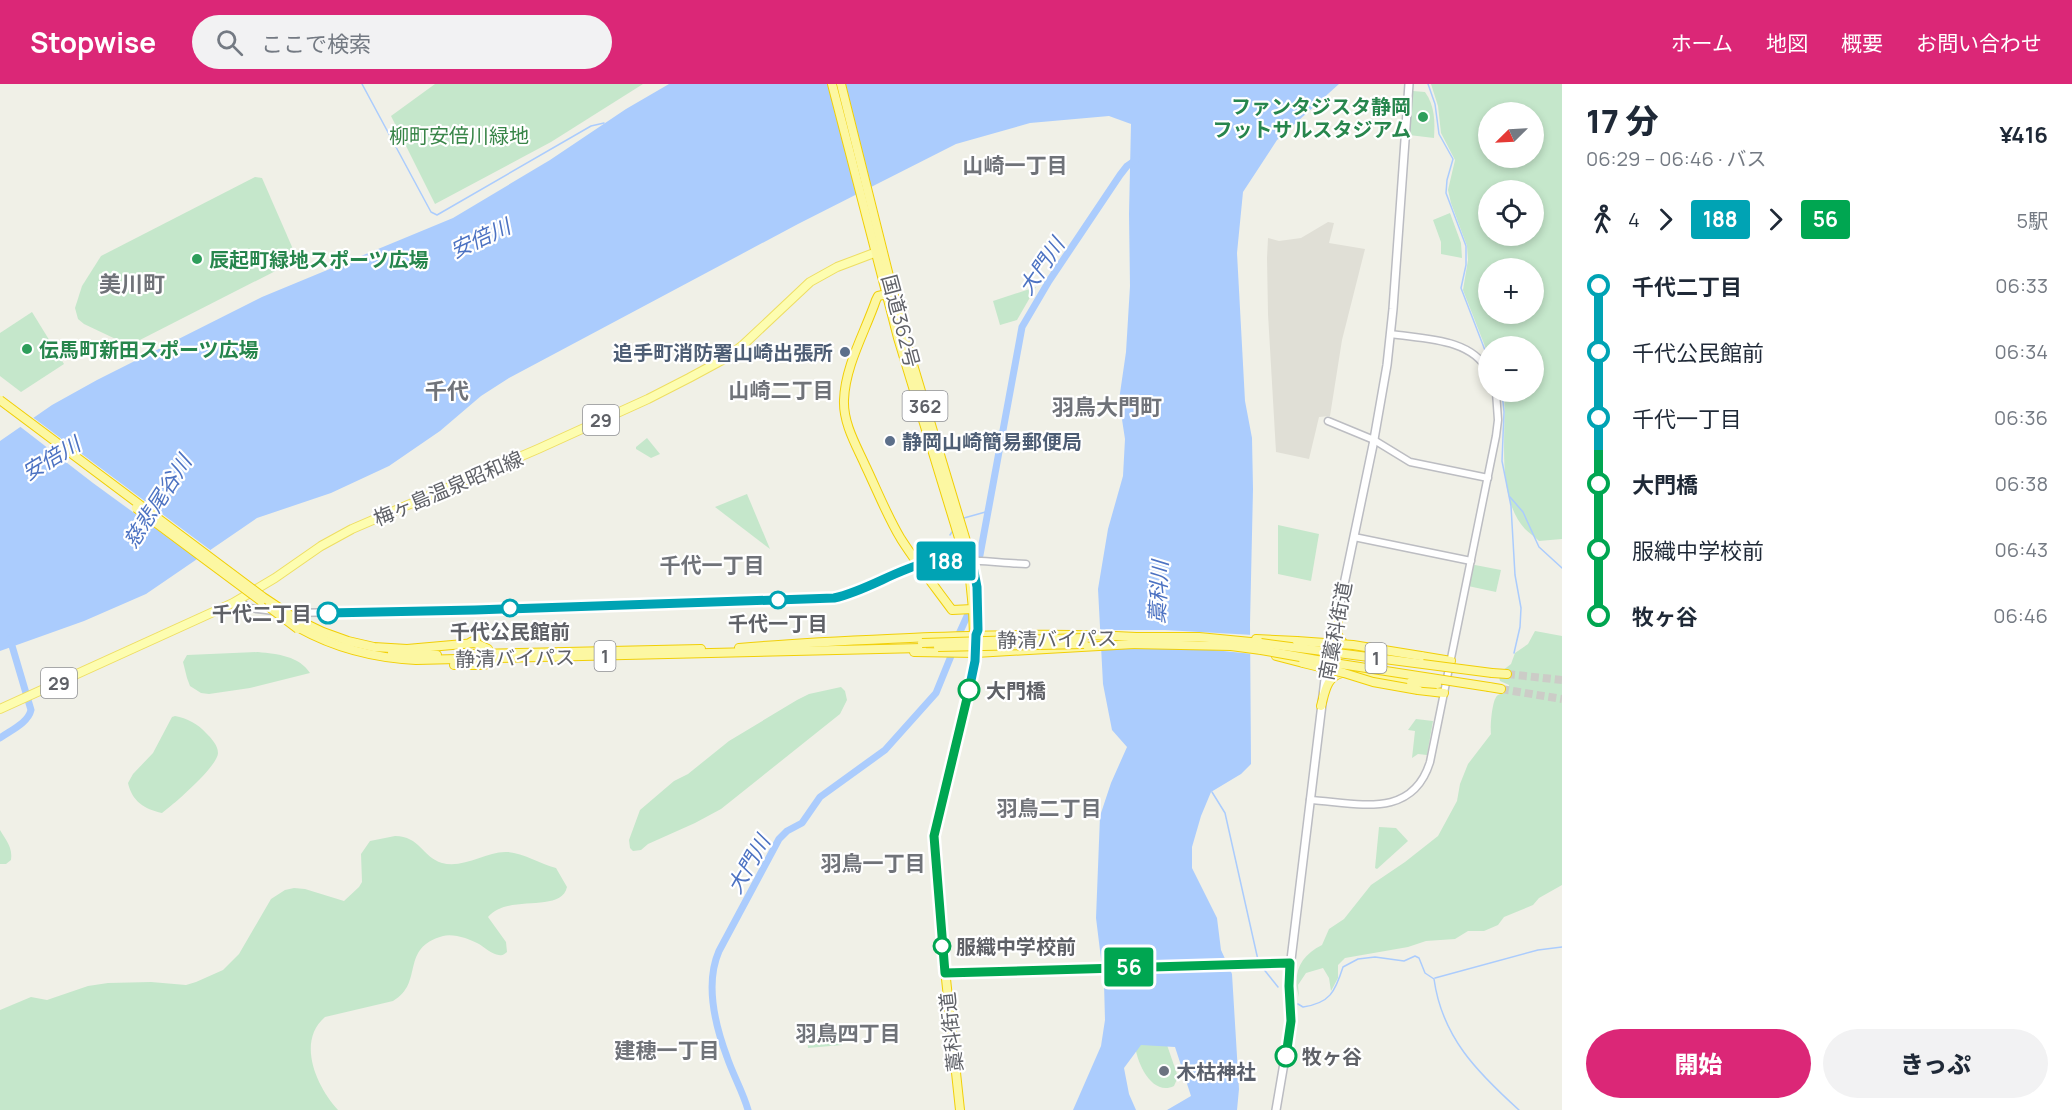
<!DOCTYPE html>
<html lang="ja">
<head>
<meta charset="utf-8">
<style>
	body { margin:0; font-family:Manrope,"Noto Sans JP",sans-serif; background:#f2f2f3; color:#1f2937; height:100vh; display:flex; flex-direction:column; font-size:22px; white-space:nowrap }
	* { box-sizing:border-box; margin:0 }
	p { font-size:20px; color:#747a83 }
	.icon { flex:none; width:33px; height:33px; fill:none; stroke:currentColor; stroke-width:2; stroke-linecap:round; stroke-linejoin:round }
	.map { position:relative; flex:1; overflow:hidden }
	.drawer { display:flex; flex-direction:column; background:#fff; width:510px }
	.drawer>* { flex:none }
	.badge { padding:0 12px; border-radius:4px; font-size:21px; line-height:39px }
	.needle { width:39px; rotate:246deg }
	.buttons { position:absolute; left:1478px; top:18px; display:grid; gap:12px }
	.buttons a { display:grid; place-items:center; width:66px; height:66px; border-radius:50%; background:#fff; box-shadow:0 3px 9px #0003; font-size:30px }
	.map>.badge { position:absolute; translate:-50% -50%; box-shadow:0 0 0 3px #fff }
	.legs { display:flex; align-items:center; gap:9px; height:66px; padding:0 24px; font-size:20px }
	.legs p { margin-inline-start:auto }
	.head { display:flex; align-items:center; justify-content:space-between; height:102px; padding:0 24px }
	h1 { font-size:33px; font-weight:800; line-height:45px }
	.action { display:flex; gap:12px; margin-top:auto; padding:12px 24px }
	.action a { flex:1; height:69px; border-radius:36px; background:#db2777; color:#fff; font-size:24px; font-weight:800; line-height:69px; text-align:center }
	.action a+a { background:#f2f2f3; color:#1f2937 }
	ul { padding:0 24px; list-style:none }
	li { display:flex; align-items:center; gap:21px; height:66px; font-size:22px }
	li i { display:grid; place-items:center; width:9px; height:100%; margin:0 8px; background:currentColor }
	li i::after { content:''; width:15px; height:15px; margin:-8px; border:4px solid; border-radius:50%; background:#fff }
	li p { margin-inline-start:auto }
	li:first-child i { background:linear-gradient(#0000 50%,currentColor 0) }
	li:last-child i { background:linear-gradient(currentColor 50%,#0000 0) }
	header { display:flex; align-items:center; gap:36px; box-sizing:border-box; height:84px; padding:0 30px; background:#db2777; color:#fff }
	header strong { font-size:28px }
	nav { display:flex; gap:33px; margin-inline-start:auto; font-size:21px }
	.search { width:420px; height:54px; background:#f2f2f3; display:flex; align-items:center; gap:15px; box-sizing:border-box; padding:0 21px; border-radius:33px; color:#747a83; font-size:22px }
	main { display:flex; flex:1; min-height:0 }
	.map>svg:first-child { display:block }
</style>
</head>
<body>
<header>
<strong>Stopwise</strong>
<div class="search"><svg class="icon" aria-label="search" viewBox="0 0 24 24"><circle cx="10" cy="10" r="6"/><path d="M15 15l6 6"/></svg>ここで検索</div>
<nav><a>ホーム</a><a>地図</a><a>概要</a><a>お問い合わせ</a></nav>
</header>
<main>
<div class="map">
<svg width="1562" height="1026" viewBox="0 0 1562 1026">
	<rect width="100%" height="100%" fill="#f0f0e7"/>
	<polygon fill="#e0dfd6" points="1328,138 1334,139 1329,159 1365,165 1342,256 1330,332 1319,333 1309,375 1276,368 1268,230 1267,174 1268,154 1279,157 1301,154"/>
	<g fill="#c5e7cb" fill-rule="evenodd">
		<polygon points="435,0 643,0 551,58 435,120 391,32"/>
		<path d="M1431 0H1562V455L1539 457C1535 453 1529 449 1525 445 1495 412 1507 349 1504 308H1533V262H1488V270L1463 206 1468 176 1467 162 1451 119 1448 106 1455 76 1441 49 1438 22ZM1488 28H1533V74H1488ZM1488 106H1533V152H1488ZM1488 184H1533V230H1488Z"/>
		<path d="M1413 7 1425 8C1435 22 1435 38 1434 54L1409 51Z"/>
		<polygon points="255,93 262,94 296,172 295,177 134,259 122,258 84,240 78,235 75,224 82,202 101,172"/>
		<polygon points="1450,129 1461,159 1462,174 1441,170 1441,158 1433,136"/>
		<polygon points="1036,203 1017,236 1000,241 993,217"/>
		<polygon points="32,228 64,280 21,308 0,292 0,249"/>
		<polygon points="647,354 660,370 651,374 636,365 636,363"/>
		<polygon points="747,410 770,465 715,423"/>
		<polygon points="1278,441 1319,450 1311,497 1278,490"/>
		<polygon points="1475,481 1501,486 1496,508 1468,502 1472,482"/>
		<path d="M1535 547 1562 552V801L1539 814 1533 821 1504 833 1498 841 1484 847H1468L1455 855 1426 857 1408 863 1345 874 1338 881V894L1331 907 1329 894 1323 884 1306 889 1298 901 1299 913C1292 889 1300 872 1322 861L1329 845 1344 835 1371 801 1405 778 1438 752 1457 717 1460 700 1468 680 1491 650C1490 643 1492 614 1498 611 1499 610 1507 609 1508 609L1509 601 1500 597 1498 590 1511 580 1515 569 1528 560Z"/>
		<path d="M258 568C278 570 299 572 310 589L250 604 209 610 201 609 190 602 187 594 183 578 187 571Z"/>
		<polygon points="841,603 845,607 847,616 840,630 721,725 695,739 648,760 641,766 633,767 630,764 629,756 640,726 674,697 688,690 729,657 797,616 809,610"/>
		<path d="M175 632C187 634 198 640 206 649 211 654 218 661 218 669 218 682 173 721 162 729 144 725 132 717 128 699L133 690 153 669 172 633Z"/>
		<polygon points="1416,635 1433,637 1427,671 1418,670 1412,674 1415,647 1408,646"/>
		<polygon points="1379,743 1396,744 1408,757 1377,785 1375,784"/>
		<path d="M0 746C6 756 13 764 11 776L6 780H0Z"/>
		<path d="M395 752C420 752 422 773 442 779 464 785 486 767 507 768 523 769 540 780 556 784L567 803C561 830 508 809 488 833L506 858 507 868C504 870 503 872 499 871 492 870 485 864 479 860 470 855 453 849 443 852 399 864 425 899 393 917L325 933C296 958 317 1003 338 1026H0V926L31 913 47 916 88 902 108 899 151 898 186 901 196 898 223 886 239 870 271 815 285 806 294 804 305 805 344 817 359 803 362 798 361 770 370 757Z"/>
		<polygon points="840,947 842,961 808,964 807,951"/>
		<path d="M1135 960 1167 961 1178 993 1174 1002C1152 1013 1136 978 1135 960Z"/>
	</g>
	<polygon fill="#abccfd" points="669,0 1339,0 1277,56 1243,108 1237,169 1245,317 1252,354 1253,405 1250,540 1251,680 1241,690 1211,708 1201,732 1192,763 1192,784 1217,834 1221,866 1232,890 1239,1005 1237,1026 1167,1026 1191,1012 1175,963 1141,961 1124,984 1129,1010 1136,1026 1073,1026 1101,962 1105,936 1104,899 1096,834 1100,732 1111,699 1127,663 1112,646 1103,600 1098,505 1108,445 1123,392 1125,355 1119,316 1126,268 1130,202 1129,130 1131,40 1109,32 1030,39 956,60 798,140 509,294 481,312 440,347 389,382 331,409 257,434 146,510 84,537 0,567 0,357 52,321 97,296 262,213 453,134 550,76 626,25"/>
	<g fill="#f0f0e7">
		<polygon points="31,332 213,468 200,477 93,399 18,341"/>
		<polygon points="1097,546 1165,546 1253,551 1253,570 1184,563 1098,565"/>
	</g>
	<g fill="none" stroke-linecap="round" stroke-linejoin="round">
		<g stroke="#abccfd" stroke-width="1.5">
			<polyline points="362,0 431,128 437,131 591,42 604,39"/>
			<polyline points="1428,0 1435,20 1439,50 1453,75 1447,96 1446,109 1466,162 1466,181 1461,204 1488,274"/>
			<polyline points="1502,308 1504,328 1502,377 1511,422 1515,491 1521,524 1520,543 1514,569"/>
			<polyline points="1510,413 1523,428 1539,463 1562,484"/>
			<polyline points="964,434 989,427"/>
			<polyline points="950,451 952,448"/>
			<polyline points="1212,708 1225,729 1258,876"/>
			<polyline points="1262,883 1278,903"/>
			<polyline points="1435,894 1538,866 1562,863"/>
			<path d="M1298 920 1303 923C1330 919 1335 908 1343 883L1358 875 1375 873 1404 877 1415 872 1419 874 1425 889 1434 895C1442 953 1477 988 1519 1026"/>
		</g>
		<g stroke="#abccfd" stroke-width="7">
			<polyline points="980,471 1022,243 1049,197 1120,91 1127,82 1137,75"/>
			<polyline points="959,550 968,530"/>
			<path d="M0 654C11 646 28 639 31 626L10 555"/>
			<path d="M748 1026C743 1008 733 991 727 973 715 941 705 899 719 867L779 755 787 747 802 739 820 713 885 666 936 609 951 572"/>
		</g>
		<g stroke="#ccccc7" stroke-width="8" stroke-dasharray="8 4" stroke-linecap="butt">
			<polyline points="1507,590 1562,596"/>
			<polyline points="1501,605 1562,615"/>
		</g>
		<defs>
			<g id="tertiary">
				<path d="M1391 250C1423 255 1471 254 1488 287"/>
				<polyline points="1328,337 1374,356 1410,378 1488,394"/>
				<polyline points="1354,453 1471,477"/>
				<polyline points="238,516 249,524 274,527"/>
				<path d="M287 529 475 526 834 514C866 507 893 488 924 479 952 472 996 479 1026 480"/>
				<path d="M1310 716C1357 719 1412 736 1430 678L1496 352 1498 336 1496 308"/>
			</g>
			<g id="secondary">
				<polyline points="945,889 1290,879"/>
				<polyline points="1276,1026 1290,944 1290,884 1326,587 1373,361 1387,281 1393,225 1409,0"/>
			</g>
			<polyline id="primary" points="0,625 233,519 275,494 321,462 352,445 538,365 648,315 689,294 726,274 743,261 810,198 837,183 882,166"/>
			<g id="trunk">
				<polyline points="832,0 898,254 966,477 970,495 973,525 975,577 934,751 941,848 960,1026"/>
				<polyline points="841,0 902,244 972,477 978,517"/>
				<path d="M887 210 878 212 876 216C865 248 845 282 844 316 843 339 856 361 865 381 877 406 887 432 901 455 917 480 935 503 952 526L973 525"/>
				<polyline points="1338,530 1337,550 1345,562"/>
				<polyline points="296,535 323,548 348,557 374,563 407,565 475,559 488,565"/>
				<path d="M299 544C335 564 375 574 416 576L922 564"/>
				<polyline points="1134,553 1199,553 1261,559"/>
				<polyline points="1256,555 1297,557"/>
				<polyline points="471,558 476,556 479,547"/>
				<polyline points="1130,560 1231,562 1261,566"/>
				<path d="M739 564C803 558 867 556 931 553 999 551 1068 549 1136 553"/>
				<polyline points="1350,564 1416,575"/>
				<polyline points="914,568 976,569 1134,560"/>
				<polyline points="392,569 437,571"/>
				<polyline points="470,570 701,565"/>
				<polyline points="1276,572 1303,579"/>
				<polyline points="1421,572 1451,577"/>
				<polyline points="454,581 484,581 494,578"/>
				<polyline points="1492,589 1507,590"/>
				<polyline points="1359,591 1411,598"/>
				<polyline points="1489,603 1501,605"/>
				<polyline points="1418,606 1444,609"/>
				<path d="M1321 622C1325 609 1326 593 1342 589"/>
			</g>
		</defs>
		<use href="#tertiary" stroke="#bcbdc2" stroke-width="9"/>
		<use href="#secondary" stroke="#bbbcc2" stroke-width="10"/>
		<use href="#primary" stroke="#eede63" stroke-width="10"/>
		<use href="#trunk" stroke="#f1cf06" stroke-width="10"/>
		<use href="#tertiary" stroke="#fff" stroke-width="6"/>
		<use href="#secondary" stroke="#fff" stroke-width="7"/>
		<use href="#primary" stroke="#fdfdb0" stroke-width="8"/>
		<use href="#trunk" stroke="#fcf7a2" stroke-width="8"/>
		<defs>
			<g id="trunk-bridge">
				<polyline points="0,316 263,513 302,539"/>
				<polyline points="136,424 261,517"/>
				<polyline points="269,523 298,545"/>
				<polyline points="1297,557 1353,561 1421,572"/>
				<polyline points="922,559 1084,554"/>
				<polyline points="1261,559 1492,589"/>
				<polyline points="938,563 1084,560"/>
				<polyline points="1261,566 1334,579 1489,603"/>
				<polyline points="1303,579 1344,589 1373,598 1418,606"/>
				<polyline points="1411,598 1437,600"/>
			</g>
		</defs>
		<use href="#trunk-bridge" stroke="#f1cf06" stroke-width="10" stroke-linecap="butt"/>
		<use href="#trunk-bridge" stroke="#fcf7a2" stroke-width="8"/>
	</g>
	<g fill="none" stroke-linecap="round" stroke-linejoin="round">
		<defs>
			<path id="line-1" d="M328 529 475 526 834 514C866 507 894 487 925 479 940 475 956 476 972 477L977 503 978 546 976 551 975 577 969 606"/>
			<polyline id="line-2" points="969,606 934,752 945,889 1290,879 1289,902 1291,937 1286,972"/>
		</defs>
		<use href="#line-1" stroke="#fff" stroke-width="14"/>
		<use href="#line-2" stroke="#fff" stroke-width="14"/>
		<use href="#line-1" stroke="#00a3b4" stroke-width="9"/>
		<use href="#line-2" stroke="#00a651" stroke-width="9"/>
	</g>
	<g fill="#2e9e5b" stroke="#fff" stroke-width="2">
		<circle cx="1423" cy="33" r="6"/>
		<circle cx="197" cy="175" r="6"/>
		<circle cx="27" cy="265" r="6"/>
	</g>
	<g fill="#5c6f8a" stroke="#fff" stroke-width="2">
		<circle cx="845" cy="268" r="6"/>
		<circle cx="890" cy="357" r="6"/>
	</g>
	<g fill="#fff" stroke="#00a3b4" stroke-width="3">
		<circle cx="778" cy="516" r="8"/>
		<circle cx="510" cy="524" r="8"/>
		<circle cx="328" cy="529" r="10"/>
	</g>
	<g fill="#fff" stroke="#00a651" stroke-width="3">
		<circle cx="969" cy="606" r="10"/>
		<circle cx="942" cy="862" r="8"/>
		<circle cx="1286" cy="972" r="10"/>
	</g>
	<circle fill="#6b7280" stroke="#fff" stroke-width="2" cx="1164" cy="987" r="6"/>
	<g text-anchor="middle" dominant-baseline="central" stroke-width="4.5" stroke-linejoin="round" paint-order="stroke">
		<g fill="#fff" stroke="#8f9095" stroke-width="1.5">
			<rect x="902.5" y="307" width="45" height="30" rx="4.5"/>
			<rect x="583" y="321" width="36" height="30" rx="4.5"/>
			<rect x="594.5" y="557" width="21" height="30" rx="4.5"/>
			<rect x="1365.5" y="559" width="21" height="30" rx="4.5"/>
			<rect x="41" y="584" width="36" height="30" rx="4.5"/>
		</g>
		<g font-size="18" font-weight="bold" fill="#5f6167">
			<text x="925" y="322">362</text>
			<text x="601" y="336">29</text>
			<text x="605" y="572">1</text>
			<text x="1376" y="574">1</text>
			<text x="59" y="599">29</text>
		</g>
		<g font-size="20" font-weight="bold" fill="#27864d" stroke="#fff" text-anchor="start">
			<text x="1411" y="22" text-anchor="end">ファンタジスタ静岡<tspan x="1411" dy="23">フットサルスタジアム</tspan></text>
			<text x="209" y="175">辰起町緑地スポーツ広場</text>
			<text x="39" y="265">伝馬町新田スポーツ広場</text>
		</g>
		<g font-size="20" fill="#388548" stroke="#fff">
			<text x="459" y="51">柳町安倍川緑地</text>
		</g>
		<g font-size="20" fill="#5f6167" stroke="#fff">
			<text transform="translate(901 237) rotate(75)">国道362号</text>
			<text transform="translate(448 404) rotate(-23)">梅ヶ島温泉昭和線</text>
			<text transform="translate(1335 547) rotate(-79)">南藁科街道</text>
			<text transform="translate(1057 555) rotate(-1)">静清バイパス</text>
			<text transform="translate(515 574) rotate(-1)">静清バイパス</text>
			<text transform="translate(951 948) rotate(-96)">藁科街道</text>
		</g>
		<g font-size="20" font-weight="bold" fill="#4e5e75" stroke="#fff" text-anchor="end">
			<text x="833" y="268">追手町消防署山崎出張所</text>
			<text x="902" y="357" text-anchor="start">静岡山崎簡易郵便局</text>
		</g>
		<g font-size="20" font-weight="bold" fill="#5f6167" stroke="#fff" text-anchor="start">
			<text x="312" y="529" text-anchor="end">千代二丁目</text>
			<text x="778" y="539" text-anchor="middle">千代一丁目</text>
			<text x="510" y="547" text-anchor="middle">千代公民館前</text>
			<text x="986" y="606">大門橋</text>
			<text x="956" y="862">服織中学校前</text>
			<text x="1302" y="972">牧ヶ谷</text>
		</g>
		<g font-size="20" font-weight="bold" fill="#5b616d" stroke="#fff" text-anchor="start">
			<text x="1176" y="987">木枯神社</text>
		</g>
		<g font-size="21" font-weight="bold" fill="#707379" stroke="#fff">
			<text x="1015" y="81">山崎一丁目</text>
			<text x="781" y="306">山崎二丁目</text>
			<text x="712" y="481">千代一丁目</text>
			<text x="1049" y="724">羽鳥二丁目</text>
			<text x="873" y="779">羽鳥一丁目</text>
			<text x="848" y="949">羽鳥四丁目</text>
			<text x="667" y="966">建穂一丁目</text>
		</g>
		<g font-size="21" font-style="italic" fill="#4c72c2" stroke="#fff">
			<text transform="translate(480 154) rotate(-25)">安倍川</text>
			<text transform="translate(1041 182) rotate(-56)">大門川</text>
			<text transform="translate(51 374) rotate(-31)">安倍川</text>
			<text transform="translate(157 417) rotate(-57)">慈悲尾谷川</text>
			<text transform="translate(1158 508) rotate(-87)">藁科川</text>
			<text transform="translate(748 780) rotate(-60)">大門川</text>
		</g>
		<g font-size="22" font-weight="bold" fill="#707379" stroke="#fff">
			<text x="132" y="200">美川町</text>
			<text x="447" y="307">千代</text>
			<text x="1107" y="323">羽鳥大門町</text>
		</g>
	</g>
</svg>
<div class="buttons">
<a><svg class="needle" viewBox="-14 -14 28 28"><path d="M0-13l5 13h-10z" fill="#e53935"/><path d="M0 13l5-13h-10z" fill="#747a83"/></svg></a>
<a><svg class="icon" aria-label="locate" viewBox="0 0 24 24"><circle cx="12" cy="12" r="6"/><path d="M12 2v4M12 18v4M2 12h4M18 12h4"/></svg></a>
<a>+</a>
<a>−</a>
</div>
<b class="badge" style="left:946px;top:477px;background:#00a3b4;color:#fff">188</b>
<b class="badge" style="left:1129px;top:883px;background:#00a651;color:#fff">56</b>
</div>
<section class="drawer">
<div class="head"><div><h1>17 分</h1><p>06:29 – 06:46 · バス</p></div><b>¥416</b></div>
<div class="legs"><svg class="icon" aria-label="walk" viewBox="0 0 24 24"><circle cx="13" cy="4" r="2"/><path d="M13 8l-2 6 4 7M11 14l-3 7M7 12l3-4h3l4 4"/></svg>4<svg class="icon" aria-label="forward" viewBox="0 0 24 24"><path d="M9 5l7 7-7 7"/></svg><b class="badge" style="background:#00a3b4;color:#fff">188</b><svg class="icon" aria-label="forward" viewBox="0 0 24 24"><path d="M9 5l7 7-7 7"/></svg><b class="badge" style="background:#00a651;color:#fff">56</b><p>5駅</p></div>
<ul>
<li><i style="color:#00a3b4"></i><b>千代二丁目</b><p>06:33</p></li>
<li><i style="color:#00a3b4"></i><span>千代公民館前</span><p>06:34</p></li>
<li><i style="color:#00a3b4"></i><span>千代一丁目</span><p>06:36</p></li>
<li><i style="color:#00a651"></i><b>大門橋</b><p>06:38</p></li>
<li><i style="color:#00a651"></i><span>服織中学校前</span><p>06:43</p></li>
<li><i style="color:#00a651"></i><b>牧ヶ谷</b><p>06:46</p></li>
</ul>
<div class="action"><a>開始</a><a>きっぷ</a></div>
</section>
</main>
</body>
</html>
